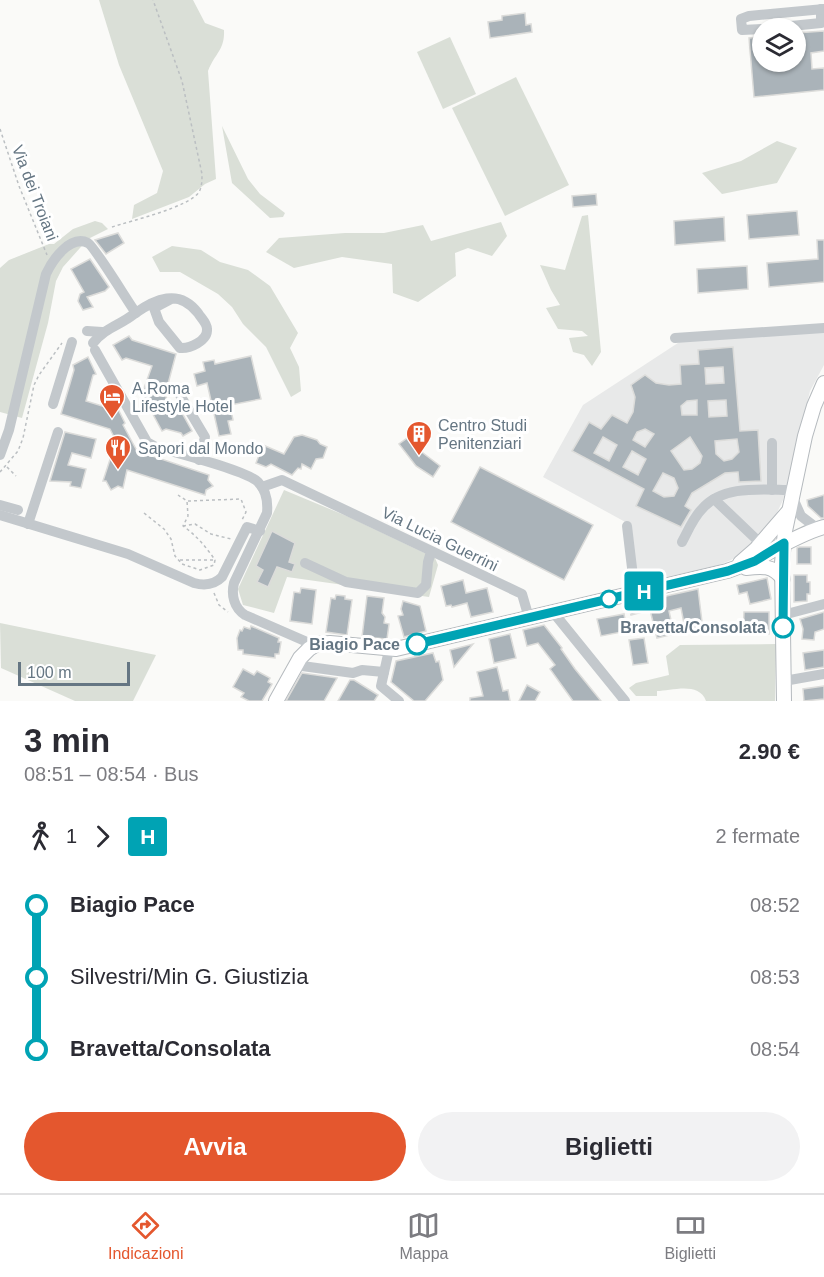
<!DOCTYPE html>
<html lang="it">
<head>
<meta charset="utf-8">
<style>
	body { margin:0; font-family:Helvetica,sans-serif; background:#f2f2f3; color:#2b2b33; height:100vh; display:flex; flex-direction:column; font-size:22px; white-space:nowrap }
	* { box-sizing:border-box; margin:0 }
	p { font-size:20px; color:#7c7c81 }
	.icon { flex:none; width:33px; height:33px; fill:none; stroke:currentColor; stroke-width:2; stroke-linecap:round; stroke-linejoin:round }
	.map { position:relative; height:701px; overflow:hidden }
	.details { display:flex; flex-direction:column; background:#fff; flex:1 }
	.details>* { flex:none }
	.badge { padding:0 12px; border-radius:4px; font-size:21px; line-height:39px }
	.buttons { position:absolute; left:752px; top:18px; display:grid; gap:12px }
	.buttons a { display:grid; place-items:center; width:54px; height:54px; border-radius:50%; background:#fff; box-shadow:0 2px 4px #0004; font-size:30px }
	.scale { position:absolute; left:18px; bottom:15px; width:112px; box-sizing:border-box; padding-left:6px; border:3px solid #657683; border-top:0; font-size:16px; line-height:21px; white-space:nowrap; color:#657683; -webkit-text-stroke:4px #fff; paint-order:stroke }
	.map>.badge { position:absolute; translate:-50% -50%; box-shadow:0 0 0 3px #fff }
	.legs { display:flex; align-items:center; gap:9px; height:66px; padding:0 24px; font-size:20px }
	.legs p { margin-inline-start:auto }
	.head { display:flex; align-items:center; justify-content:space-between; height:102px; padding:0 24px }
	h1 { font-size:33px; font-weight:700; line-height:45px }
	.cta { display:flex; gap:12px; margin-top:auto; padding:12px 24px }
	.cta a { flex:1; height:69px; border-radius:36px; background:#e4572e; color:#fff; font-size:24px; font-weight:700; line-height:69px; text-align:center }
	.cta a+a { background:#f2f2f3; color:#2b2b33 }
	ul { padding:0 24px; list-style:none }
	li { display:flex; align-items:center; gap:21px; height:72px; font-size:22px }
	li i { display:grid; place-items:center; width:9px; height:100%; margin:0 8px; background:currentColor }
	li i::after { content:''; width:15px; height:15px; margin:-8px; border:4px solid; border-radius:50%; background:#fff }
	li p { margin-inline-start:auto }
	li:first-child i { background:linear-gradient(#0000 50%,currentColor 0) }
	li:last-child i { background:linear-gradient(currentColor 50%,#0000 0) }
	.dock { display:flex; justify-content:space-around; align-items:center; height:84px; border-top:2px solid #e1e1e2; background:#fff; font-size:16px; color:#7c7c81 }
	.dock a { display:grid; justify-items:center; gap:3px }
	.dock .selected { color:#e4572e }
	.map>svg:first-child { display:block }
</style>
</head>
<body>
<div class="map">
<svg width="824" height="701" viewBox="0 0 824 701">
	<rect width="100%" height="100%" fill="#fafaf8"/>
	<polygon fill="#e8e9e9" points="824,332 824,365 810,391 783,500 773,521 751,547 731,560 714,567 636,583 629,524 543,477 583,405 681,341"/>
	<g fill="#dadfd7">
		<path d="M99 0H193L205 23 224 30C225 50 215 53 208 71L216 179 205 184 189 197 132 219 134 205 157 193 163 171 119 65Z"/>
		<polygon points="450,37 476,94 443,109 417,52"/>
		<polygon points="516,77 569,185 505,216 452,108"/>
		<polygon points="222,126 248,179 260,194 285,213 283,217 270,218 232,183"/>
		<polygon points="777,141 797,148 777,183 722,194 702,173 741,161"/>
		<polygon points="588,215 601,352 592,366 584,355 573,352 569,338 588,336 582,331 558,329 546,308 560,305 551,290 540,265 565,270 582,216"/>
		<polygon points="95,221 102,223 108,229 88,239 63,267 56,281 48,323 22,418 0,412 0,268 9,260 49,244 54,244 73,229"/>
		<polygon points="501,222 507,236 492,256 468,248 455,253 456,276 418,302 393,293 392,264 342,257 294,268 266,252 279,238 345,233 384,233 423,225 431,241"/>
		<polygon points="172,246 201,250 220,262 248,270 270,286 298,333 290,348 299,367 301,391 291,397 266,347 243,324 232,307 218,294 180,272 160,272 152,257"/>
		<polygon points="284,490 349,517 435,558 438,565 429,597 287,577 274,613 243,605 238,589"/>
		<polygon points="0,623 156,655 133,701 75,701 1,668"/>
		<path d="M776 644 775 701H706C699 681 671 691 657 691V696H636L629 688 636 683 669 675 666 656 680 645Z"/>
	</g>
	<g fill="#aab3b9" stroke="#dcdcda" stroke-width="1.5" fill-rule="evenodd">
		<polygon points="525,13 526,25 531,24 532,32 490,38 488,22 502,20 502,16"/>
		<polygon points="824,31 824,51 811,53 812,69 824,68 824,90 754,97 749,38 762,37 762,62 795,62 795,33"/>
		<polygon points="596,194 597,205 573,207 572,196"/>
		<polygon points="797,211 799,235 749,239 747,215"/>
		<polygon points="724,217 725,241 675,245 674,221"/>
		<polygon points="118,233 124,243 106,254 95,240"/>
		<polygon points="817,240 824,240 824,282 769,287 767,263 818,259"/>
		<polygon points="90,259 109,287 105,291 87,297 93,307 83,310 78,301 80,294 84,292 71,269"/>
		<polygon points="747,266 748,289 698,293 697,269"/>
		<polygon points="129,336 132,340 176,354 165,395 173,411 182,413 192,431 183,436 181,433 166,429 162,431 142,394 152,366 126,358 122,360 113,345"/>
		<path d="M733 347 740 431 758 430 761 481 739 482 738 472 725 473 692 493 685 506 691 510 681 527 636 506 644 489 572 451 589 422 601 429 612 415 627 423 633 412 635 397 631 385 645 375 656 383 669 385 681 384 680 365 699 364 698 350ZM723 367 724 383 706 384 705 368ZM697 400V415H682L681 406 687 401ZM726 400 727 416 709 417 708 401ZM645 429 654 434 645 447 633 440 637 432ZM603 437 617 445 609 461 594 453ZM690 437 702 456 700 463 692 469 684 470 671 451ZM737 439 739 452 732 459 724 461 716 454 715 441ZM632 451 646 459 638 475 623 467ZM663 473 674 478 678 488 674 496 664 497 653 491Z"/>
		<polygon points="251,356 261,399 230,405 233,420 228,421 231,434 219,436 207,383 197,386 194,374 205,371 203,362 214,360 215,364"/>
		<polygon points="88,357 96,374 93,375 86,401 115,410 118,409 125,423 123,425 137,451 209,475 208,480 213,486 206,490 205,495 127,470 123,488 118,486 111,490 106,481 103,481 116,441 110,429 61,414 74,370 73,365"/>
		<polygon points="65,432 96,439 91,458 72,453 68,465 86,469 81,488 70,486 71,482 50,481"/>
		<polygon points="302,435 317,440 320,444 327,447 323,458 316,459 311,469 302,464 301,469 298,468 292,475 271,464 266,467 256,463 263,445 284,454 294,437"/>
		<polygon points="410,436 423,453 440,466 433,477 416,466 399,444"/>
		<polygon points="480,467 593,525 564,580 451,522"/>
		<polygon points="824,495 824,518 821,518 808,506 807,500"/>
		<polygon points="272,531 295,543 289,562 295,564 292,572 277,567 268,587 257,582 263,570 256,566"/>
		<polygon points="799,547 811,547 811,564 797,564 797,548"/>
		<polygon points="794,575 807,575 807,582 810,582 810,594 807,594 807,601 794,602"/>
		<polygon points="767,578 771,599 750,604 747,592 739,594 737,585"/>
		<polygon points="463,580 466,593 487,588 493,612 471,617 467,603 452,607 451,605 446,606 441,586"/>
		<polygon points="301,588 316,590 312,624 290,621 294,592 300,593"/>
		<polygon points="698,589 703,630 686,634 681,608 669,611 674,634 657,638 650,610 631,615 629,607 648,603 648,600"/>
		<polygon points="336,595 345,596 345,599 352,600 347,635 326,632 331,598 335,599"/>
		<polygon points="367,596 384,598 382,613 385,617 384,623 389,624 387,639 362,637"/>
		<polygon points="403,601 420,606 426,631 404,637 398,616 403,615 401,609"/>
		<polygon points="744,612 769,612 769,634 743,634"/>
		<polygon points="824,612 824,629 815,632 814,640 802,639 803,629 800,619"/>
		<polygon points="624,614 627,631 601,636 597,619"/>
		<polygon points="544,625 562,648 561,649 575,669 601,701 573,701 550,669 555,665 538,643 527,646 523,630"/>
		<polygon points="251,626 279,638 278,642 281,642 279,654 275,654 275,658 243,654 243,650 238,650 237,638 240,630 242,631 244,627 250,629"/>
		<polygon points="510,634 516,658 494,663 489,639"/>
		<polygon points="644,638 648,663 633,665 629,640"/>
		<polygon points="473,644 454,667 450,650"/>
		<polygon points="824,650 824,667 805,670 803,653"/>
		<polygon points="433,653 436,662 439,661 443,680 425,701 414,701 391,682 396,661"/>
		<polygon points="497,667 503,691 508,690 510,701 470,701 470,698 483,696 477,672"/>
		<polygon points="243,669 254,675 257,671 270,678 268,682 272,684 262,701 249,701 241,697 244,693 233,687"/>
		<polygon points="302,673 337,678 324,701 286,701"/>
		<polygon points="350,680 354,680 378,695 374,701 338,701"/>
		<polygon points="527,685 540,692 535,701 519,701"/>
		<polygon points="824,686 824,699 804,701 803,689"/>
	</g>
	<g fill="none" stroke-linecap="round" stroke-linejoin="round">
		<defs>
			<g id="major">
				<polyline points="740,563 756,549 788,512"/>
				<path d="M746 568C762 566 773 565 783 579"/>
				<path d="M276 701 300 658 309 649 317 644 330 643 396 649 727 571C762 560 789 537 824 527"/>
				<polyline points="784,701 782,563 785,531 805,436 814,406 824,383"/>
			</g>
		</defs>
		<use href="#major" stroke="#b5babe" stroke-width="16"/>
		<g stroke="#bbbfc2" stroke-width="1.5" stroke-dasharray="3 3" stroke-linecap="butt">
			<polyline points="0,129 19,186 47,255"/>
			<path d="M112 227C130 221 190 207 199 192 202 187 202 180 202 174L182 81 153 0"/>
			<polyline points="7,467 16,476"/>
			<polyline points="0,472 18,451 23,438 34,385 39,375 62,343"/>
			<polyline points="188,501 241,499 246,512 242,520"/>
			<path d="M144 513 164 529 171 539 175 556 182 564 200 570 214 565 215 560C207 548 195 534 183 526L188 516 187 501 178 495"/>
			<polyline points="183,526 195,524 211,534 231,539"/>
			<polyline points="180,560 214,560"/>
			<polyline points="214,593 219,605 228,612"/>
		</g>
		<g stroke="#c3c8cc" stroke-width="10">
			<polyline points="771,28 821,23 821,9"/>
			<polyline points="762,29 742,30 741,19 749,16 824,9"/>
			<polyline points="87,331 102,332"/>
			<polyline points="675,338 824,328"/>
			<path d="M93 343C106 327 119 326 134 314 155 299 179 288 198 313 201 318 207 323 207 329 208 341 189 349 180 348L159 322 154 308 171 299"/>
			<path d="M95 350 147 442 156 447C176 453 246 470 258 482 267 491 268 502 267 513L234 583C231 595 234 608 245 615L314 645"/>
			<polyline points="180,395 205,437 199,460"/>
			<polyline points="53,404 72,342"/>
			<polyline points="772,443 772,490"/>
			<path d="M0 455 9 430 46 274C52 261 70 234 88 243 95 247 128 302 136 313"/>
			<polyline points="262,487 282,480 522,594 529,618"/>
			<polyline points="792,496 801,516 818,529"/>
			<polyline points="714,499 756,539"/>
			<polyline points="0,505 18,510"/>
			<path d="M0 515 128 554 194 583C205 586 214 585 222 577L247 527 260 531"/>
			<polyline points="28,524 58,432"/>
			<polyline points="627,526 635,593"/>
			<path d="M682 542C688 531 693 518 702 509 723 484 764 490 793 490"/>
			<polyline points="305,563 346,582 418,593 426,585 428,562 431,552"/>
			<polyline points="553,612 625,701"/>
			<polyline points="783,615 824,604"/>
			<polyline points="389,650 381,686 399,701"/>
			<polyline points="295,665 353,673 362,670 384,672"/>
			<polyline points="784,681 824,674"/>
		</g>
		<use href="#major" stroke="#fff" stroke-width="14"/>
	</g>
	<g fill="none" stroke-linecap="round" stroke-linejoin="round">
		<defs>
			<polyline id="line-1" points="417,644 728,571 755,561 784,543 783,627"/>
		</defs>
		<use href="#line-1" stroke="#fff" stroke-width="14"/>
		<use href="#line-1" stroke="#00a3b4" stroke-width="9"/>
	</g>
	<defs>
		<symbol id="hotel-pin" viewBox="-11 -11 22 30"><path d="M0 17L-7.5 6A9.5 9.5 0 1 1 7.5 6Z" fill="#e4572e" stroke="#fff"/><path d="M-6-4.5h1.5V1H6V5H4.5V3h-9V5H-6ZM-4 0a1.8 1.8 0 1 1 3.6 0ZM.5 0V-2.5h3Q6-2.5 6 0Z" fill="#fff"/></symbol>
		<symbol id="building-pin" viewBox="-11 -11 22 30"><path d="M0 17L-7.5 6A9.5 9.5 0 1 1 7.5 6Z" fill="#e4572e" stroke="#fff"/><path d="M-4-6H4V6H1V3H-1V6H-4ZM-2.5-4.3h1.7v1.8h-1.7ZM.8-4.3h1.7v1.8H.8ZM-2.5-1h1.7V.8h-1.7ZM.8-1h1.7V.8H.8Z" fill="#fff"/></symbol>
		<symbol id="restaurant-pin" viewBox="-11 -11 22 30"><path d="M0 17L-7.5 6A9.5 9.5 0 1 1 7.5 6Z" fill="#e4572e" stroke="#fff"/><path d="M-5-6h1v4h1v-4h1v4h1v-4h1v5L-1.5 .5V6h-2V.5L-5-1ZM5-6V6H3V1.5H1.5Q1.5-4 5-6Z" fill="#fff"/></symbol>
	</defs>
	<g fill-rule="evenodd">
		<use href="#hotel-pin" x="97" y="382" width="30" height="40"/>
		<use href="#building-pin" x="404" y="419" width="30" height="40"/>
		<use href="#restaurant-pin" x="103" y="433" width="30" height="40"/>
	</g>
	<g fill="#fff" stroke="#00a3b4" stroke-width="3">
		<circle cx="609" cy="599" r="8"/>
		<circle cx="783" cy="627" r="10"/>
		<circle cx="417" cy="644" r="10"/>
	</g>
	<g text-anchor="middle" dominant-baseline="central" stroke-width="6" stroke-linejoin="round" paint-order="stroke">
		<g font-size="16" fill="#657683" stroke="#fff">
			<text transform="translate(35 193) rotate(69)">Via dei Troiani</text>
			<text transform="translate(440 539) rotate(26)">Via Lucia Guerrini</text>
		</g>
		<g font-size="16" fill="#657683" stroke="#fff" text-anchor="start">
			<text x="132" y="388">A.Roma<tspan x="132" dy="18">Lifestyle Hotel</tspan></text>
			<text x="438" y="425">Centro Studi<tspan x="438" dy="18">Penitenziari</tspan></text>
			<text x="138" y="448">Sapori dal Mondo</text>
		</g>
		<g font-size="16" font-weight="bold" fill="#657683" stroke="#fff" text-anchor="end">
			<text x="766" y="627">Bravetta/Consolata</text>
			<text x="400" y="644">Biagio Pace</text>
		</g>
	</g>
</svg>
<div class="buttons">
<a><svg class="icon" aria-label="layers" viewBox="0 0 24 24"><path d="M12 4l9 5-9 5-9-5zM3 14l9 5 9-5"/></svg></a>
</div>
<div class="scale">100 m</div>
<b class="badge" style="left:644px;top:591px;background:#00a3b4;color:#fff">H</b>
</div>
<section class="details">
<div class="head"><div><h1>3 min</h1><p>08:51 – 08:54 · Bus</p></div><b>2.90 €</b></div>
<div class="legs"><svg class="icon" aria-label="walk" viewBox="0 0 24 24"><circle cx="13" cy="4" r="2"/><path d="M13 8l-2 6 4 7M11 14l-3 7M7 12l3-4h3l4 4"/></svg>1<svg class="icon" aria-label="forward" viewBox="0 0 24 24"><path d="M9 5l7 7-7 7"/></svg><b class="badge" style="background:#00a3b4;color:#fff">H</b><p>2 fermate</p></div>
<ul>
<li><i style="color:#00a3b4"></i><b>Biagio Pace</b><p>08:52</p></li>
<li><i style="color:#00a3b4"></i><span>Silvestri/Min G. Giustizia</span><p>08:53</p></li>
<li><i style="color:#00a3b4"></i><b>Bravetta/Consolata</b><p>08:54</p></li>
</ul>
<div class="cta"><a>Avvia</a><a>Biglietti</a></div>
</section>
<nav class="dock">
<a class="selected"><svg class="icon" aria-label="directions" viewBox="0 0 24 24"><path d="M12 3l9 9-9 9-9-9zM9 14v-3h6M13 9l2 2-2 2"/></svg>Indicazioni</a>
<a><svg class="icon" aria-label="map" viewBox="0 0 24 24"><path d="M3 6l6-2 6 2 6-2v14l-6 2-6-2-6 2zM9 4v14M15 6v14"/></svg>Mappa</a>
<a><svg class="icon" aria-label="tickets" viewBox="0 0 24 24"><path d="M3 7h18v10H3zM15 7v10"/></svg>Biglietti</a>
</nav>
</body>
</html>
